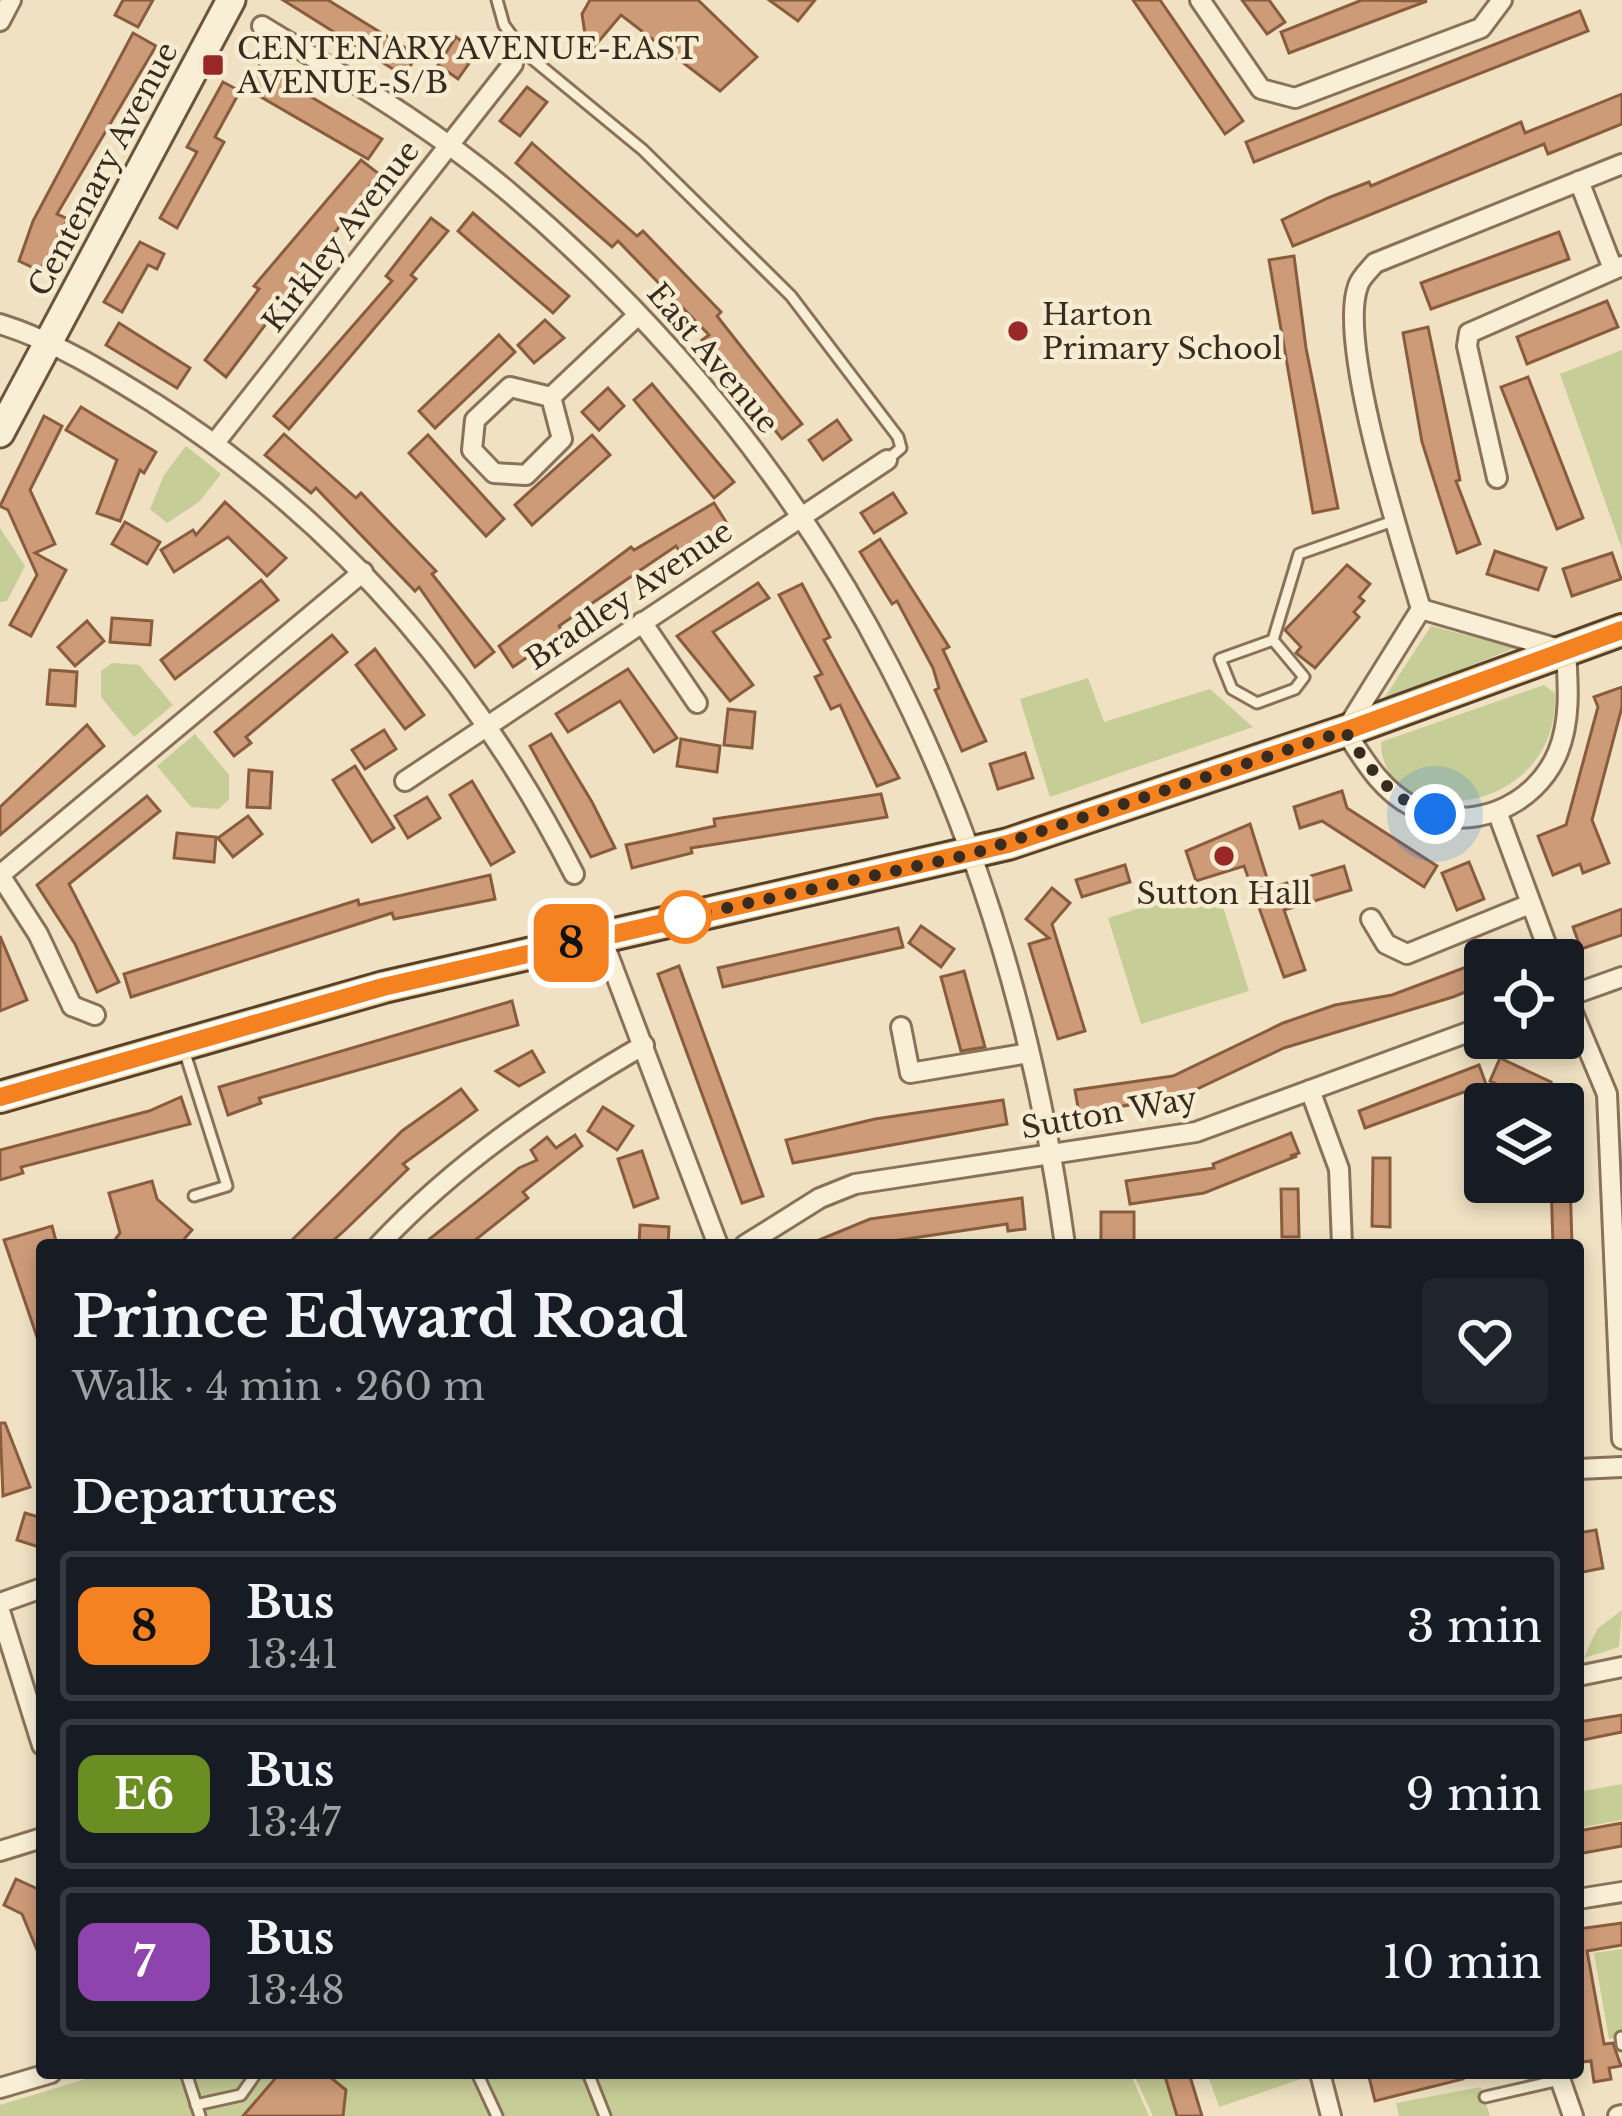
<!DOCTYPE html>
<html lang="en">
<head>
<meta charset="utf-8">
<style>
	body { margin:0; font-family:"Libre Baskerville",serif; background:#20242c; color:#f1f3f6; height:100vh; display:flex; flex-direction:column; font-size:45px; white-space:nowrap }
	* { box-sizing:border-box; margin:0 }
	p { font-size:39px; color:#9ea1a6 }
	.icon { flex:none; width:66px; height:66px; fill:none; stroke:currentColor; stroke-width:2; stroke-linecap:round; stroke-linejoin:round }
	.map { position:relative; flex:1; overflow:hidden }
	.drawer { position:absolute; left:36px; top:1239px; width:1548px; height:840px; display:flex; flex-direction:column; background:#171b24; border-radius:12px; box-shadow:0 6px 18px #0003 }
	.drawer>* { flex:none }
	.badge { padding:0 24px; border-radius:18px; font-size:42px; line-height:78px }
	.fabs { position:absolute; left:1464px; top:939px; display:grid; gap:24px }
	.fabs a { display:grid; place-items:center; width:120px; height:120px; border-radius:12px; background:#171b24; box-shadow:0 6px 18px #0003; font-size:60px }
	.you { position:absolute; width:60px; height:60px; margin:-30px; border:9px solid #fff; border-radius:50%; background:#1a73e8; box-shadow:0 0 0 18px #1a73e833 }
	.map>.badge { position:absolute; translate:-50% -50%; box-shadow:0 0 0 6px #fff }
	h2 { padding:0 36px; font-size:45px; line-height:108px }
	.round { display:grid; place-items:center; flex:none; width:126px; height:126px; border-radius:12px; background:#20242c }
	.head { display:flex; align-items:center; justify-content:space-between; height:204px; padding:0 36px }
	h1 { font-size:57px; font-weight:700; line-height:90px }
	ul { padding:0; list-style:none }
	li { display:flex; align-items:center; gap:36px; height:150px; margin:0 24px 18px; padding:0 12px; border:6px solid #363941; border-radius:12px }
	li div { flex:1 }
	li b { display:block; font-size:45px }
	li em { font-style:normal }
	li .badge { min-width:132px; font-weight:700; text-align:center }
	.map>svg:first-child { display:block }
</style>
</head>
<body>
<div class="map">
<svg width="1622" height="2116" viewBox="0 0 1622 2116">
	<rect width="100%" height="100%" fill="#efe1c2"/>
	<g fill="#c7cd96">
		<polygon points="1622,350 1622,549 1560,374"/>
		<polygon points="186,446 221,474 199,502 167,523 150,509 164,475"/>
		<polygon points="0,528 25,566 7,601 0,602"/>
		<polygon points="1431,626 1515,648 1383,700"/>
		<polygon points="112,663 139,665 173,705 134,737 101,697 101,671"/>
		<polygon points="1088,678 1104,722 1210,689 1253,727 1050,797 1020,699"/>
		<path d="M1544 685 1555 693C1559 821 1381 833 1381 742Z"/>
		<polygon points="195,734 229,775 229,800 218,809 191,807 157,766"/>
		<polygon points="1216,884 1249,991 1141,1024 1108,918"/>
		<polygon points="1622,1610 1619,1647 1584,1658 1597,1629"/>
		<polygon points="1622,1784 1622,1820 1578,1828 1578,1792"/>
		<polygon points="1622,1949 1622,2037 1609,2039 1594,1953"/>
		<polygon points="106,2073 1130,2073 1149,2116 0,2116 0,2105"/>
		<polygon points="1133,2073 1163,2073 1177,2116 1153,2116"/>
		<polygon points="1207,2073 1304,2073 1304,2078 1219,2107"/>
		<polygon points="1481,2087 1490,2116 1399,2116 1396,2103"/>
	</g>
	<g fill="#ce9b78" stroke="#895c3e" stroke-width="3">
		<polygon points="123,0 153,0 138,27 115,15"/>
		<polygon points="283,0 328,0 417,55 404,76"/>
		<polygon points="590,0 698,0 757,57 720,91 621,15 588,54 582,14"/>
		<polygon points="769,0 815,0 798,21"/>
		<polygon points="1133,0 1160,0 1243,121 1225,134"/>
		<polygon points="1242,0 1269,0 1285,22 1267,34"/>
		<polygon points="1362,0 1427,1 1289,53 1281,32"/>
		<polygon points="1580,11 1588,31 1254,162 1246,142"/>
		<polygon points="133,33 156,46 57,214 68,219 40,271 19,261 33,221"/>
		<polygon points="456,37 477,52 458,79 438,65"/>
		<polygon points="259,66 382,139 368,159 247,89"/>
		<polygon points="223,82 240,91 215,137 224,142 177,228 160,218 197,152 187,147"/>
		<polygon points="527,87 547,102 520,136 500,121"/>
		<polygon points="1622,94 1622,124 1548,154 1544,144 1293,246 1282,220 1328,198 1369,182 1371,186 1521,122 1525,133"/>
		<polygon points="532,143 637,236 643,231 721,312 717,316 802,424 782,439 702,340 709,335 618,241 612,247 516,163"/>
		<polygon points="361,160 379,174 226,377 205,360 259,289 254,286"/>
		<polygon points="473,213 569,296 553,313 458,231"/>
		<polygon points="431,218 448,231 411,275 416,279 289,429 274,416 392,281 386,276"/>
		<polygon points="1559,232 1569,259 1431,309 1421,283"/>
		<polygon points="140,242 164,254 157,269 148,265 122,312 104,302"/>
		<polygon points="1294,256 1306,348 1338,508 1313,513 1269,260"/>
		<polygon points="1607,301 1618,327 1527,364 1517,337"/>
		<polygon points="545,320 564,338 534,363 518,345"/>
		<polygon points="119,323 190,368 177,388 106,345"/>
		<polygon points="1428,327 1460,480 1456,481 1480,544 1457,553 1422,442 1403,333"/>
		<polygon points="499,335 515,352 435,428 419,411"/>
		<polygon points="1528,377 1583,518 1557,529 1501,387"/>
		<polygon points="652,384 734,482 714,498 634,400"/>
		<polygon points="608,388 624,406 599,430 582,412"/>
		<polygon points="81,407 156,452 144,473 140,470 120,521 97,513 117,460 66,430"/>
		<polygon points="44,416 62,426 30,490 55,544 35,553 66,570 31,636 10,625 37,575 8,510 0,506"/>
		<polygon points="837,420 851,440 823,460 809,440"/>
		<polygon points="284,434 356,498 361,493 436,571 432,574 494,652 475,667 419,587 415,591 316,488 311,493 265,455"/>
		<polygon points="428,435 504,519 486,536 409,453"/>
		<polygon points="592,435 610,455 532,525 515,505"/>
		<polygon points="893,493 906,513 874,533 861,513"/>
		<polygon points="225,502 286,558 267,576 228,537 174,572 161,550 193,530 196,535"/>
		<polygon points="714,503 728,525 696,546 680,552 676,546 645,567 559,626 563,633 513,667 499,646 631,547 634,550"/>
		<polygon points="125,522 160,542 147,564 112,544"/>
		<polygon points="880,539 949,647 943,650 986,741 962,751 935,690 939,688 933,668 897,601 892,604 860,552"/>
		<polygon points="1495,551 1546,568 1538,590 1487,574"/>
		<polygon points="1612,553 1621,579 1572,596 1563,569"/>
		<polygon points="1347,565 1370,584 1359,597 1364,601 1354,612 1359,617 1315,668 1296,653 1301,647 1285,630"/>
		<polygon points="261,580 278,600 175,679 161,660"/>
		<polygon points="758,583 769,598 713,632 753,685 730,701 677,636"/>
		<polygon points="802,584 830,637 824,640 899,778 877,786 840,705 831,709 815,677 822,674 779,595"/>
		<polygon points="112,618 152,621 150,645 110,642"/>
		<polygon points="87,621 104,641 75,666 58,647"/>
		<polygon points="332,635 347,652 246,737 251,743 234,756 215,732"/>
		<polygon points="375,649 424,715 405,729 356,665"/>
		<polygon points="628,669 677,738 654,752 620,701 568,732 556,714"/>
		<polygon points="50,670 77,672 75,706 47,704"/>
		<polygon points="1622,687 1622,707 1592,820 1609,863 1583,873 1580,864 1553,875 1538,836 1566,825 1598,707 1594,697"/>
		<polygon points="728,709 755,712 752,748 724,745"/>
		<polygon points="87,725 104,746 0,835 0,807"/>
		<polygon points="384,730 396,749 365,769 352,750"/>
		<polygon points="551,734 592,802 615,848 591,857 530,746"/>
		<polygon points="681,739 720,746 717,772 677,766"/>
		<polygon points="1025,753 1033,778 998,789 990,764"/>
		<polygon points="355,766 394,828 372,842 333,780"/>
		<polygon points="249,770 272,772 270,808 247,807"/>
		<polygon points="472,781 514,852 491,865 450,795"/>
		<polygon points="1342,791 1347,808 1437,866 1424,887 1322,821 1300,828 1294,807"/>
		<polygon points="881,794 887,817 691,848 692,853 632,868 626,845 715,826 714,819"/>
		<polygon points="147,796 160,811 69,884 119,982 97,992 75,944 37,885"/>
		<polygon points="427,797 440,818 408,838 395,816"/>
		<polygon points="248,816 262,834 233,857 218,838"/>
		<polygon points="1250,824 1270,888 1344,866 1351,890 1284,910 1305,970 1284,977 1244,866 1196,881 1186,851"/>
		<polygon points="177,833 216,837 214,862 174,858"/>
		<polygon points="1469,862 1484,899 1457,910 1442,873"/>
		<polygon points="1125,865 1130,882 1082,897 1076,880"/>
		<polygon points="490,875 495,899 394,919 392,913 131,997 124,974 358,900 359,905"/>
		<polygon points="1052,888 1070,903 1052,924 1085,1031 1058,1039 1029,944 1049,938 1026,919"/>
		<polygon points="1622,909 1622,935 1581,949 1573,927"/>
		<polygon points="921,926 954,949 941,967 909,943"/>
		<polygon points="898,928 903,947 723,987 718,968"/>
		<polygon points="0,936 27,1000 0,1011"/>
		<polygon points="1485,960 1485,984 1453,997 1284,1048 1180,1097 1079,1113 1075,1090 1173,1076 1283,1023 1335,1005 1392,995"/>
		<polygon points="679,966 763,1196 742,1203 658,974"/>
		<polygon points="964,971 985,1047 961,1051 941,977"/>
		<polygon points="512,1001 518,1025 259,1098 261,1103 228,1115 219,1087"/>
		<polygon points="532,1051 544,1072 519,1086 496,1071"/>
		<polygon points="1500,1058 1551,1082 1540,1104 1490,1081"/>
		<polygon points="1479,1065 1486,1084 1365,1128 1359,1111"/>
		<polygon points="461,1089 477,1110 403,1164 408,1169 345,1230 328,1245 287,1245 402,1131"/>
		<polygon points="181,1097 190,1124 21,1167 23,1173 0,1180 0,1150 149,1111"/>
		<polygon points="1003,1100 1007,1124 793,1163 786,1140 875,1119"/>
		<polygon points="603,1107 633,1126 617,1150 588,1131"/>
		<polygon points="1291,1133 1299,1153 1290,1156 1297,1156 1204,1193 1130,1204 1126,1181 1214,1168 1213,1164"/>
		<polygon points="575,1135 582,1146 523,1192 528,1198 469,1245 422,1245 519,1168 537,1160 531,1150 547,1137 556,1148"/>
		<polygon points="642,1151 658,1198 634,1207 618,1159"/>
		<polygon points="1373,1158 1390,1158 1390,1227 1372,1226"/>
		<polygon points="152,1181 157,1199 192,1230 179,1245 111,1245 120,1233 109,1193"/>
		<polygon points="1551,1182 1570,1182 1572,1245 1553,1245"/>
		<polygon points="1281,1189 1298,1189 1299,1237 1282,1237"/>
		<polygon points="1022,1198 1025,1229 1008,1231 1007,1224 866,1245 807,1245 870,1219"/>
		<rect x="1101" y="1212" width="33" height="33"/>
		<polygon points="640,1225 669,1227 668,1245 639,1245"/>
		<polygon points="52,1226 57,1245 42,1245 42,1337 37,1337 4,1240"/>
		<polygon points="0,1423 5,1423 30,1487 3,1496"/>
		<polygon points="25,1513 42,1518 42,1548 17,1540"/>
		<polygon points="1596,1530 1603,1568 1578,1573 1578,1533"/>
		<polygon points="1622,1715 1622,1732 1578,1741 1578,1722"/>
		<polygon points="1622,1823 1622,1846 1578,1854 1578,1831"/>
		<polygon points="16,1879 42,1891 42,1962 22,1914 4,1905"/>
		<polygon points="1622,1923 1622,1945 1587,1951 1604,2044 1613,2043 1621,2066 1609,2068 1611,2079 1594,2082 1591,2061 1581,2062 1578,2044 1578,1929"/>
		<polygon points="280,2073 325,2073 346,2090 343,2116 243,2116"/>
		<polygon points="1164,2073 1189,2073 1202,2116 1177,2116"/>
		<polygon points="1368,2073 1462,2073 1463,2079 1375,2101"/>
	</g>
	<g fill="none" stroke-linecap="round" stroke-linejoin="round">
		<defs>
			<g id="lane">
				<polyline points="497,0 504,25 524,52 643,150 791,296 898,437 901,448 887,460"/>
				<polyline points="1273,640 1220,659 1232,689 1257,703 1295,689 1304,677 1273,640 1299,554 1396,520"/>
				<polyline points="184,1050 227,1186 194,1196"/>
				<polyline points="1621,2037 1622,2045"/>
				<polyline points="186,2073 200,2116"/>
				<polyline points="477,2073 497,2116"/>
				<polyline points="588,2073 605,2116"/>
				<polyline points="1485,2097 1559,2080"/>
				<polyline points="196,2105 241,2095 255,2075"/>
			</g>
			<g id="street">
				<polyline points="1200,0 1261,89 1295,98 1481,28 1502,0"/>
				<polyline points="0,21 11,0"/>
				<path d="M262 26C347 78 434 128 510 193 837 471 1008 823 1065 1245"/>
				<polyline points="1579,181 1613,269"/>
				<path d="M0 324C55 341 106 373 154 403 337 520 476 681 574 874"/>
				<polygon points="510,387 551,397 562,439 526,475 494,473 472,450 475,420"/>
				<polyline points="551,397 638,315"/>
				<polyline points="214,444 513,64"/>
				<polyline points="1497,478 1467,346 1469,333 1622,266"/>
				<path d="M1421 609 1566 651C1568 684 1571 720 1558 752 1535 808 1467 835 1412 806 1381 790 1364 760 1345 731Z"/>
				<path d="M1421 609C1402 544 1337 344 1358 286 1360 278 1370 269 1375 263L1622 164"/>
				<polyline points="642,622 697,703"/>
				<polyline points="405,781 887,460"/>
				<polyline points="1498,814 1552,960"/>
				<polyline points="0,875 363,572"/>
				<polyline points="0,875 38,934 72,1006"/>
				<polyline points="1371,919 1386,944 1407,954 1530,904"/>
				<polyline points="601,936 718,1245"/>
				<polyline points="1563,989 1607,1094 1622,1439"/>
				<polyline points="1563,998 1622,977"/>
				<polyline points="72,1006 95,1015"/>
				<polyline points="901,1027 910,1073 1029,1053"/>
				<polyline points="1310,1090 1339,1169 1342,1245"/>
				<path d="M379 1245C456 1163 547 1101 644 1045"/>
				<polyline points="745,1245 820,1198 855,1184 1196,1132 1485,1026"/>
				<polyline points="1578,1469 1622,1467"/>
				<polyline points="0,1603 42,1588"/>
				<polyline points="0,1611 42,1745"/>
				<polyline points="1578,1676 1622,1667"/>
				<polyline points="0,1851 42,1838"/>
				<polyline points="1578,1899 1622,1892"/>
				<polyline points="1320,2073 1331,2116"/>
				<polyline points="1558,2073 1573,2116"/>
				<polyline points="0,2088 51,2073"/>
				<polyline points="1618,2116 1622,2115"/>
			</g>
			<polyline id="secondary" points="0,433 231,0"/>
			<polyline id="primary" points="0,1097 384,987 1008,844 1345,731 1622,630"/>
		</defs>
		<use href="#lane" stroke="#897259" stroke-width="15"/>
		<use href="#street" stroke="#897259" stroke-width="24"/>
		<use href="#secondary" stroke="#6b543c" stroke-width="33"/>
		<use href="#primary" stroke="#57412d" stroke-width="36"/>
		<use href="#lane" stroke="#f9efd6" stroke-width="9"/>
		<use href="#street" stroke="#f9efd6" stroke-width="18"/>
		<use href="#secondary" stroke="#f9efd6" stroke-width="27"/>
		<use href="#primary" stroke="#f3d799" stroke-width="30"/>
	</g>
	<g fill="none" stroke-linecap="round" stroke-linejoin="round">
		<defs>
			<polyline id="line" points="0,1097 383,987 1008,844 1345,731 1622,630"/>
		</defs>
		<use href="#line" stroke="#fff" stroke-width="27"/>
		<use href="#line" stroke="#f58220" stroke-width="18"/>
		<path stroke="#392b1e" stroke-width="12" stroke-dasharray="0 21.6" d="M685 917 972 854 1345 731C1370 769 1390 800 1435 814"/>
	</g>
	<g fill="#9a2829" stroke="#f6ecd2" stroke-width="4.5">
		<rect x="201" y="53" width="24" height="24" rx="6"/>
		<circle cx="1018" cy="331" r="12"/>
		<circle cx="1224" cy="856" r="12"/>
	</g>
	<circle fill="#fff" stroke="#f58220" stroke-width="6" cx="685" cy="917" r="24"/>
	<g text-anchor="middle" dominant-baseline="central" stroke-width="9" stroke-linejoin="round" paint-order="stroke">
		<g font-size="30" fill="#392b1e" stroke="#f6ecd2" text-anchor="start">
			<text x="237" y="48">CENTENARY AVENUE-EAST<tspan x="237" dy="34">AVENUE-S/B</tspan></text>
			<text x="1042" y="314">Harton<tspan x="1042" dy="34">Primary School</tspan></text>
			<text x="1224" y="893" text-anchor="middle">Sutton Hall</text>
		</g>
		<g font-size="30" fill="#392b1e" stroke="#f6ecd2">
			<text transform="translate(103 169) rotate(-62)">Centenary Avenue</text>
			<text transform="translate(341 236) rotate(-52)">Kirkley Avenue</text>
			<text transform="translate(713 358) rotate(50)">East Avenue</text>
			<text transform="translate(629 595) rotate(-34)">Bradley Avenue</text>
			<text transform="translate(1109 1113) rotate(-10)">Sutton Way</text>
		</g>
	</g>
</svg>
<div class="fabs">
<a><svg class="icon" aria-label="locate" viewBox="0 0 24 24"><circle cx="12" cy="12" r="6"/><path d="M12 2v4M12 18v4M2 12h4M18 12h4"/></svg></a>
<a><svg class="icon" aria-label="layers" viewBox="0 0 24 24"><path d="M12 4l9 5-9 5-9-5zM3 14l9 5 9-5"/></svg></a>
</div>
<div class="you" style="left:1435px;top:814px"></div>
<b class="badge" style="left:571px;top:943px;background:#f58220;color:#111">8</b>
<section class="drawer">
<div class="head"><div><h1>Prince Edward Road</h1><p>Walk · 4 min · 260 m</p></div><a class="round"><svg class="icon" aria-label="heart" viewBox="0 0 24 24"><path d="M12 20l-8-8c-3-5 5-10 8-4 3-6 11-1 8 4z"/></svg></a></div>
<h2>Departures</h2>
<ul>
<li><span class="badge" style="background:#f58220;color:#111">8</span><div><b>Bus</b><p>13:41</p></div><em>3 min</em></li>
<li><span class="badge" style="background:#6b8e23;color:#fff">E6</span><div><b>Bus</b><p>13:47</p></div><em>9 min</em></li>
<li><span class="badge" style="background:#8e44ad;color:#fff">7</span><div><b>Bus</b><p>13:48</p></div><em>10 min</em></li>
</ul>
</section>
</div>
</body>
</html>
